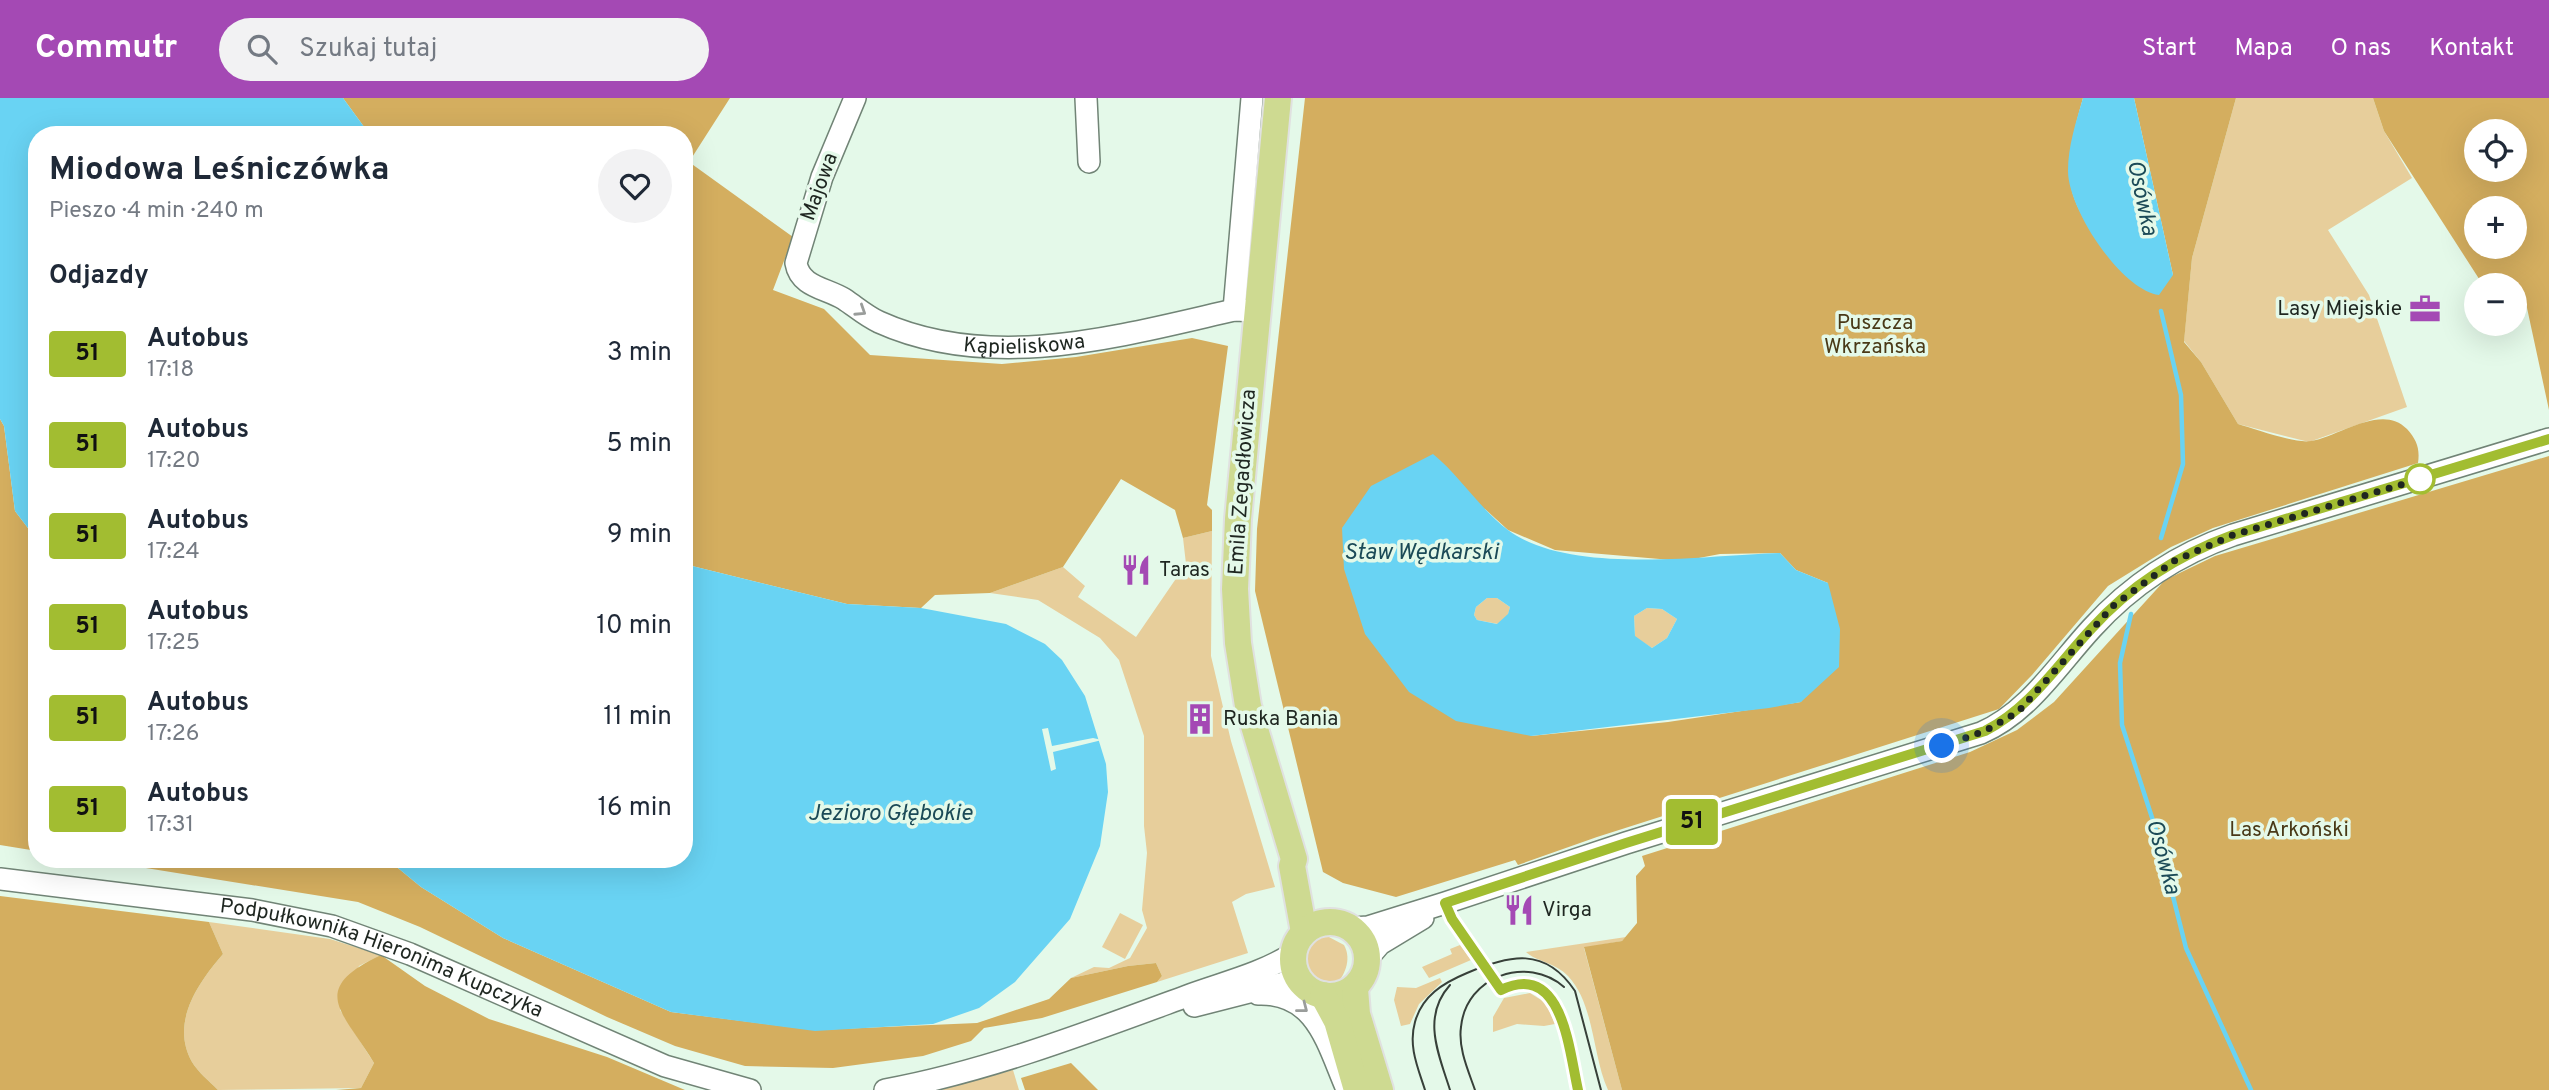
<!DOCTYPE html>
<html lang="pl">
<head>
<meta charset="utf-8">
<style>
	body { margin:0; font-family:Overpass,sans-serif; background:#f2f2f3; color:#1f2937; height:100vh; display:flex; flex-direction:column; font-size:26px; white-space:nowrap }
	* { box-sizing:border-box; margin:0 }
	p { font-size:23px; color:#747a83 }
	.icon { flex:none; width:38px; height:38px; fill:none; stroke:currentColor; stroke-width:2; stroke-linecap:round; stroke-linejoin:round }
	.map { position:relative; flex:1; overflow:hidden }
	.sheet { position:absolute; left:28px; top:28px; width:665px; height:742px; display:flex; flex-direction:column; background:#fff; border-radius:28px; box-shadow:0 7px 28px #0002 }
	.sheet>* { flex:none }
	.badge { padding:0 14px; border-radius:5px; font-size:24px; line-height:46px }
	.controls { position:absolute; left:2464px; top:21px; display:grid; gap:14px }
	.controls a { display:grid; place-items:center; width:63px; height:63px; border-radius:50%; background:#fff; box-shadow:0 7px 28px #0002; font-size:35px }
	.you { position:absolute; width:35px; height:35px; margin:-18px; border:5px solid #fff; border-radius:50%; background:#1a73e8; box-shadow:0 0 0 10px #1a73e833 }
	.map>.badge { position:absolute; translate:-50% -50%; box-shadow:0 0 0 4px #fff }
	h2 { padding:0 21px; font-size:26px; line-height:63px }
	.round { display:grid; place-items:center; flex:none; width:74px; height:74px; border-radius:37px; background:#f2f2f3 }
	.summary { display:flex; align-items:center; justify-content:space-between; height:119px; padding:0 21px }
	h1 { font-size:33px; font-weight:700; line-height:52px }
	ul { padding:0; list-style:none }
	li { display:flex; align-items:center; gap:21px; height:91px; padding:0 21px }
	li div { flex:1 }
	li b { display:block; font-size:26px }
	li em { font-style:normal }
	li .badge { min-width:77px; font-weight:700; text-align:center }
	header { display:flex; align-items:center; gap:42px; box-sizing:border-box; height:98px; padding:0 35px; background:#a449b4; color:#fff }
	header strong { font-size:33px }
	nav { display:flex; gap:38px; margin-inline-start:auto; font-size:24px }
	.search { width:490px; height:63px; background:#f2f2f3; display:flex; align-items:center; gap:18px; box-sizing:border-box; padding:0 24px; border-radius:38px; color:#747a83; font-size:26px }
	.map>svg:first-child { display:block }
</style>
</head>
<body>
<header>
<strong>Commutr</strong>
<div class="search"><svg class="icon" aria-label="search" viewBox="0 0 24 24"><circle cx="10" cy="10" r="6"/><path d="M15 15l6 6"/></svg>Szukaj tutaj</div>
<nav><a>Start</a><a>Mapa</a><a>O nas</a><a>Kontakt</a></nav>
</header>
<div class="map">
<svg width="2549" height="992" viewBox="0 0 2549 992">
	<rect width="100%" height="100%" fill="#e4f9e9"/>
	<g fill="#e7ce9b">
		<polygon points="2236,0 2373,0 2384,33 2412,80 2328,132 2369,197 2407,309 2309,344 2238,326 2201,264 2184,243 2192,160"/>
		<polygon points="1212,433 1211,558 1231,643 1275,789 1246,796 1232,804 1248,855 1157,884 1162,878 1156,865 1128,868 1071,880 1094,869 1109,870 1130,860 1147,830 1142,812 1147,755 1144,728 1144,638 1119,562 1100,540 1038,502 990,495 1063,469 1085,488 1078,499 1136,539 1186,466 1183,440"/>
		<polygon points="1487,500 1497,500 1510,509 1508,517 1498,526 1477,522 1474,517 1476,509"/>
		<polygon points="1647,510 1662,511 1677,521 1667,540 1652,550 1635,539 1634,518"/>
		<polygon points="1120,815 1143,827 1125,861 1102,849"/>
		<path d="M209 824 330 841 381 857 359 868 340 912 374 965 361 990 218 992C209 983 198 974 192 964 170 925 198 885 223 856Z"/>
		<path d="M1327 838 1344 847C1352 861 1345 879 1333 889L1314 880 1304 861 1310 844Z"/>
		<path d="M1626 839 1622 843 1584 850 1622 992H1608C1592 957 1595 907 1568 878 1556 865 1535 863 1526 854Z"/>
		<polygon points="1460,847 1471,862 1429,880 1422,869 1452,856 1450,851"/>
		<polygon points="1440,880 1442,884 1419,906 1410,926 1401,928 1394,902 1397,889 1416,890"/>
		<polygon points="1530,895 1546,905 1555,926 1544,928 1517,926 1493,934 1493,919 1504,900"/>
		<polygon points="1013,972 1019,992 941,992 951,989"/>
	</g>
	<g fill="#d4ae5f" fill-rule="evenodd">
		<polygon points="343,0 730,0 689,64 793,139 773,192 824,211 870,257 1002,266 1076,259 1192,240 1228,248 1207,407 1212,412 1212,433 1183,440 1175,412 1121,381 1063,469 990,495 935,497 921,510 847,506 684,466 684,37 370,37"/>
		<path d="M1305 0H2083C2058 87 2066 100 2119 171L2173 177 2134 0H2236L2192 160 2184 244 2201 264 2238 326C2255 331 2296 346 2311 343 2340 338 2382 305 2407 331 2417 342 2420 351 2418 365L2213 430 2171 449 2108 488 2032 577 1999 611 1597 739 1518 767 1515 762 1396 799 1343 785 1323 774 1255 493 1257 431ZM1371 388 1485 411 1508 432 1555 452 1683 463 1720 456 1780 455 1796 472 1828 485 1801 604 1668 624 1531 638Z"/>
		<path d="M2373 0H2549V312L2524 196 2515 198V187H2483L2384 33ZM2476 33H2515V72H2476ZM2476 110H2515V149H2476Z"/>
		<polygon points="0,321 4,328 15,413 37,442 37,753 0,747"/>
		<polygon points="2549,358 2549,992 1622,992 1584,849 1622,843 1637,825 1636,778 1645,768 1642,758 1970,654 2017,632 2054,604 2165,482 2215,458"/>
		<polygon points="90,761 387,761 421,789 503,840 671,914 815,932 977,925 1049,901 1071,880 1128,868 1156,865 1162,878 1157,884 1042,920 984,930 971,943 923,958 833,970 745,968 675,948 607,919 420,829 358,804"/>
		<path d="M0 798 209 824 223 856C198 885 170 925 192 964 198 974 209 983 218 992H0Z"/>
		<path d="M381 857 425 888 489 921 607 959 685 992H336L361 990 374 965C343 913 307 892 381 857Z"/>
		<polygon points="1071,965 1098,992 1025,992 1021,980"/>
	</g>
	<g fill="#69d3f3" fill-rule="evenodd">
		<polygon points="0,0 343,0 370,37 37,37 37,442 15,413 4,328 0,321"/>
		<path d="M2083 0H2134L2173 177 2159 197C2121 192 2068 111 2068 73 2068 48 2076 24 2083 0Z"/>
		<path d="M1433 356C1460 378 1479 410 1508 432 1570 478 1706 457 1780 455L1796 472 1828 485 1840 531 1839 569 1801 604 1769 610 1531 638 1456 623 1409 594 1365 536 1344 471 1342 430 1371 388ZM1487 500H1497L1510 509 1508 516 1497 526 1477 522 1474 517 1476 509ZM1647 510 1662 511 1677 521 1667 540 1652 550 1635 538 1634 518Z"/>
		<polygon points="684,466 847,506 921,510 1006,526 1045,546 1062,562 1085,598 1106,666 1108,694 1100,748 1070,821 1015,884 979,910 933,926 815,933 671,914 503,840 421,789 387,761 684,761"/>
	</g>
	<polygon fill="#e4f9e9" points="1048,630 1052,648 1093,640 1102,642 1053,654 1056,671 1051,673 1042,631"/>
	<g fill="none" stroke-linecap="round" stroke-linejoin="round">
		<g stroke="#69d3f3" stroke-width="4.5">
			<polyline points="2161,440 2183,366 2181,297 2161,213"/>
			<polyline points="2131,516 2120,565 2122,627 2157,735 2186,850 2251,992"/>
		</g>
		<defs>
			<g id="minor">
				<path id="s1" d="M855 0 822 79 796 165C800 189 826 190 844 201 856 209 866 218 879 224 992 275 1120 238 1234 212L1257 213"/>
				<polyline points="1086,0 1089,64"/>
				<polyline points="1234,212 1252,0"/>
				<path id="s2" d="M0 781 252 812 332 828 410 856 665 968 750 992"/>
				<path d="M1353 830 1368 829 1445 805 1626 745 1981 635C2029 614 2057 568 2092 530 2131 487 2178 456 2233 437L2549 341"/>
				<polyline points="1367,861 1380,846 1423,820"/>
				<path d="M1258 896C1316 894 1327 945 1346 989"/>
				<polyline points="1194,908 1300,881"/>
				<path d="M885 992C985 974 1092 933 1187 898 1222 885 1261 876 1292 856"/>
			</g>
			<g id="major">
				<polyline points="1278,0 1238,421 1235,491 1238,545 1248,608 1294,761 1292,768 1304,834"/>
				<circle cx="1330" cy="861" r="37"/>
				<polyline points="1355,891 1357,916 1380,992"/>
				<polyline points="1323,897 1337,923 1357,992"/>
			</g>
		</defs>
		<use href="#minor" stroke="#718476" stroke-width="24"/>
		<use href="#major" stroke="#e0e1e0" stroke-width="30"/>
		<use href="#minor" stroke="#fff" stroke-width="21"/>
		<use href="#major" stroke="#ceda91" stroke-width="26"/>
		<g stroke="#374039" stroke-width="2">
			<path d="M1450 887C1421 919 1439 957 1450 992"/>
			<path d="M1425 992C1418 970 1408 948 1415 924 1422 898 1443 885 1467 875 1509 857 1545 848 1575 893L1601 992"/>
			<path d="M1475 992C1468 972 1458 950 1461 929 1466 878 1527 857 1564 889"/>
		</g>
	</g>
	<defs><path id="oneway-chevron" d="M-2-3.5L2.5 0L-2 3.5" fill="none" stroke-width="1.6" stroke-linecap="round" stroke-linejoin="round" transform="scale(1.75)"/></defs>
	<g stroke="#9a9d9b">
		<use href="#oneway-chevron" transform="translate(861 213) rotate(33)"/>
		<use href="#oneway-chevron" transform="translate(1303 910) rotate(38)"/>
	</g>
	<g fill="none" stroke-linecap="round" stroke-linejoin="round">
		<defs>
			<path id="line" d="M1578 992C1569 953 1563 862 1501 892L1452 821 1445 805 1626 745 1985 633C2031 609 2057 567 2092 530 2131 487 2178 457 2233 437L2549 341"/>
		</defs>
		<use href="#line" stroke="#fff" stroke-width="16"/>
		<use href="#line" stroke="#a2bd31" stroke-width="10"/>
		<polyline stroke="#1e2620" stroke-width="7" stroke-dasharray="0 12.6" points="1942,648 1985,633 2018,614 2113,508 2174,463 2233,437 2420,381"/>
	</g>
	<defs>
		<symbol id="office-bare" viewBox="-9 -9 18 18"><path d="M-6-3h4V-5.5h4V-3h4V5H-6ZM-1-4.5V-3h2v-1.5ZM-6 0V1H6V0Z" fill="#a449b4" stroke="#e4f9e9" stroke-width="2.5" paint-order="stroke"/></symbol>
		<symbol id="restaurant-bare" viewBox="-9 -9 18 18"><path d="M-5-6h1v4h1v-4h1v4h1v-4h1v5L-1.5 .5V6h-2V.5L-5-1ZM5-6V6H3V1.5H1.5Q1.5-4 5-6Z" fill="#a449b4" stroke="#e4f9e9" stroke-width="2.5" paint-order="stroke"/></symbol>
		<symbol id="building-bare" viewBox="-9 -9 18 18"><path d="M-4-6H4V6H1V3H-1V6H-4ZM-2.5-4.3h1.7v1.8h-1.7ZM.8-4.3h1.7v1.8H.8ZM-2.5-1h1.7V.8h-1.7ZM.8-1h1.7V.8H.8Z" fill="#a449b4" stroke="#e4f9e9" stroke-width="2.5" paint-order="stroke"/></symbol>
	</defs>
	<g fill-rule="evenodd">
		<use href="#office-bare" x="2403" y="189" width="44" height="44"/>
		<use href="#restaurant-bare" x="1114" y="450" width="44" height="44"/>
		<use href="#building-bare" x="1178" y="599" width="44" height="44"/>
		<use href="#restaurant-bare" x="1497" y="790" width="44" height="44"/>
	</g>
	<circle fill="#fff" stroke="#a2bd31" stroke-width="3.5" cx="2420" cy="381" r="14"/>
	<g text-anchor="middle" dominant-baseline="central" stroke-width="7" stroke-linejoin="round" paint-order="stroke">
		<g font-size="21" fill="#1e2620" stroke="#e4f9e9">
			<text transform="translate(820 89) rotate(-70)">Majowa</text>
			<text stroke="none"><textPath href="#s1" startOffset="429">Kąpieliskowa</textPath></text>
			<text transform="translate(1243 384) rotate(-86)">Emila Zegadłowicza</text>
			<text stroke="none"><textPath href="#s2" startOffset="392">Podpułkownika Hieronima Kupczyka</textPath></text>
		</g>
		<g font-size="21" fill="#1e2620" stroke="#e4f9e9" text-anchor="start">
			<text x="2402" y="211" text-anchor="end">Lasy Miejskie</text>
			<text x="1159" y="472">Taras</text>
			<text x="1223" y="621">Ruska Bania</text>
			<text x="1542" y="812">Virga</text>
		</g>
		<g font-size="21" fill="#493917" stroke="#e4f9e9">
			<text x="1875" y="225">Puszcza<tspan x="1875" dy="24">Wkrzańska</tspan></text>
			<text x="2289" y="732">Las Arkoński</text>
		</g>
		<g font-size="23" font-style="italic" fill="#1b4a57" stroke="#e4f9e9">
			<text transform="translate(2141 100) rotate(78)">Osówka</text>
			<text x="1421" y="455">Staw Wędkarski</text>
			<text x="890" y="716">Jezioro Głębokie</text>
			<text transform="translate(2162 759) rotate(75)">Osówka</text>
		</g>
	</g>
</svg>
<div class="controls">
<a><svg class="icon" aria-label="locate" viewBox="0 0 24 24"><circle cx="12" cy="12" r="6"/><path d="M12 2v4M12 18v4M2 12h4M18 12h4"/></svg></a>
<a>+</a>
<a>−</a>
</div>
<div class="you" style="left:1942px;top:648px"></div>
<b class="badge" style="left:1692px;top:724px;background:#a2bd31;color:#111">51</b>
<section class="sheet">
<div class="summary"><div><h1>Miodowa Leśniczówka</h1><p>Pieszo · 4 min · 240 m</p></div><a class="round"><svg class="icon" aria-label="heart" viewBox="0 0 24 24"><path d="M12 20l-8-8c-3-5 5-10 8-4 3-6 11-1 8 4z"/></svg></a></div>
<h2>Odjazdy</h2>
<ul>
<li><span class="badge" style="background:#a2bd31;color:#111">51</span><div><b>Autobus</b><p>17:18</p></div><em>3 min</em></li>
<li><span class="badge" style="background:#a2bd31;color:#111">51</span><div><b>Autobus</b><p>17:20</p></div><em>5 min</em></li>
<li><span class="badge" style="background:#a2bd31;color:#111">51</span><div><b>Autobus</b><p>17:24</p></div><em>9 min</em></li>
<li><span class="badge" style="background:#a2bd31;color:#111">51</span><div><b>Autobus</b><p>17:25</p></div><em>10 min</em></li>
<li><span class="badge" style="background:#a2bd31;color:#111">51</span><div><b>Autobus</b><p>17:26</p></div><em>11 min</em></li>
<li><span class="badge" style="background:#a2bd31;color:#111">51</span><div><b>Autobus</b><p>17:31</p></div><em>16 min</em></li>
</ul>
</section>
</div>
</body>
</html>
